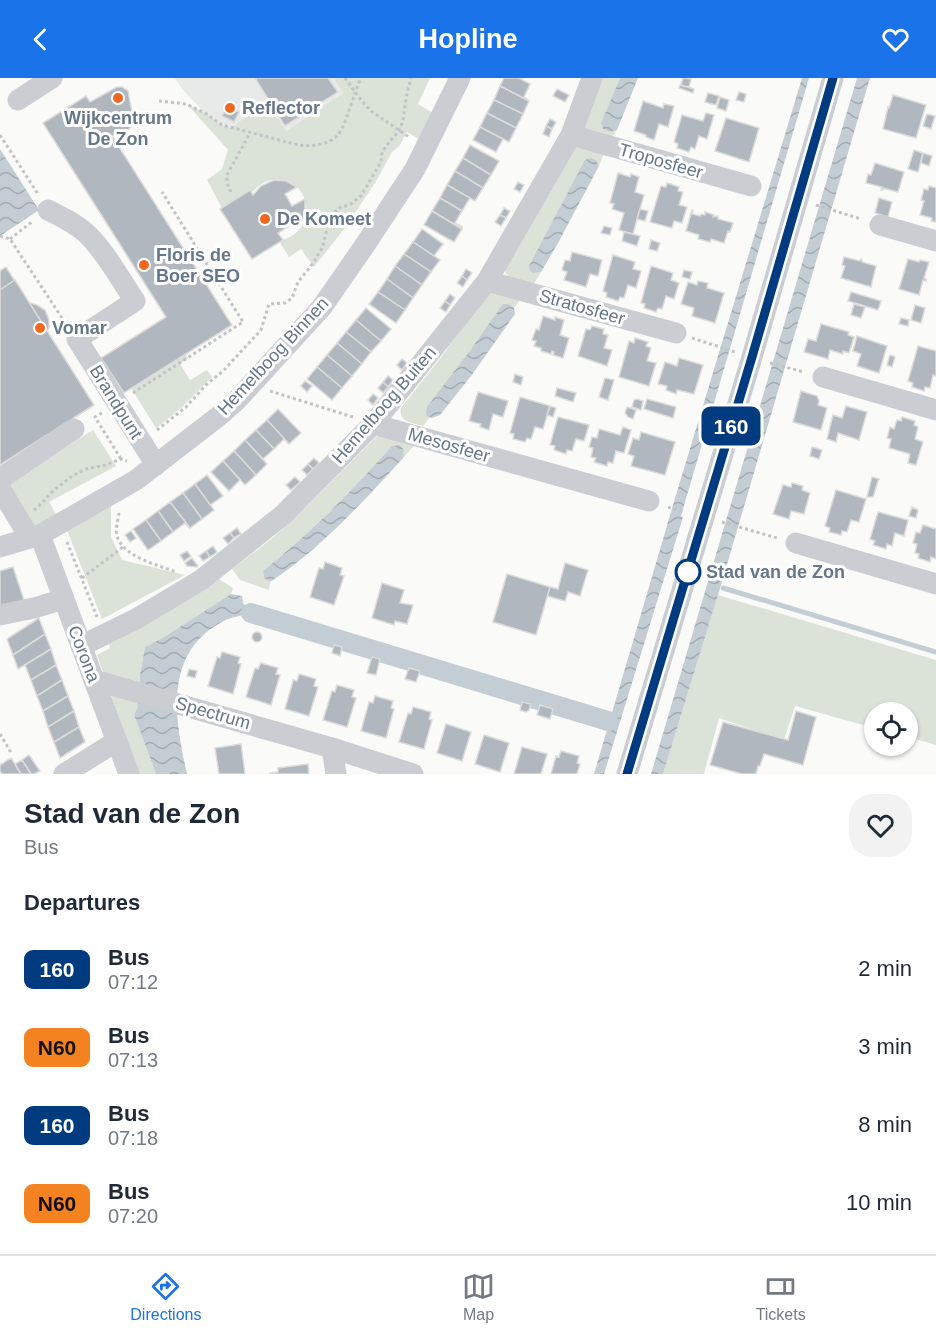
<!DOCTYPE html>
<html lang="en">
<head>
<meta charset="utf-8">
<style>
	body { margin:0; font-family:Helvetica,sans-serif; background:#f2f2f3; color:#1f2937; height:100vh; display:flex; flex-direction:column; font-size:22px; white-space:nowrap }
	* { box-sizing:border-box; margin:0 }
	p { font-size:20px; color:#747a83 }
	.icon { flex:none; width:33px; height:33px; fill:none; stroke:currentColor; stroke-width:2; stroke-linecap:round; stroke-linejoin:round }
	.map { position:relative; height:696px; overflow:hidden }
	.side { display:flex; flex-direction:column; background:#fff; flex:1 }
	.side>* { flex:none }
	.badge { padding:0 12px; border-radius:9px; font-size:21px; line-height:39px }
	.tools { position:absolute; left:864px; top:624px; display:grid; gap:12px }
	.tools a { display:grid; place-items:center; width:54px; height:54px; border-radius:50%; background:#fff; box-shadow:0 2px 4px #0004; font-size:30px }
	.map>.badge { position:absolute; translate:-50% -50%; box-shadow:0 0 0 3px #fff }
	h2 { padding:0 24px; font-size:22px; line-height:54px }
	.round { display:grid; place-items:center; flex:none; width:63px; height:63px; border-radius:24px; background:#f2f2f3 }
	.overview { display:flex; align-items:center; justify-content:space-between; height:102px; padding:0 24px }
	h1 { font-size:28px; font-weight:700; line-height:45px }
	ul { padding:0; list-style:none }
	li { display:flex; align-items:center; gap:18px; height:78px; padding:0 24px }
	li div { flex:1 }
	li b { display:block; font-size:22px }
	li em { font-style:normal }
	li .badge { min-width:66px; font-weight:700; text-align:center }
	header { display:flex; justify-content:space-between; align-items:center; height:78px; padding:0 24px; background:#1a73e8; color:#fff; font-size:27px; font-weight:700 }
	.tab-bar { display:flex; justify-content:space-around; align-items:center; height:84px; border-top:2px solid #e0e1e3; background:#fff; font-size:16px; color:#747a83 }
	.tab-bar a { display:grid; justify-items:center; gap:3px }
	.tab-bar .selected { color:#1a73e8 }
	.map>svg:first-child { display:block }
</style>
</head>
<body>
<header><svg class="icon" aria-label="back" viewBox="0 0 24 24"><path d="M15 5l-7 7 7 7"/></svg>Hopline<svg class="icon" aria-label="heart" viewBox="0 0 24 24"><path d="M12 20l-8-8c-3-5 5-10 8-4 3-6 11-1 8 4z"/></svg></header>
<div class="map">
<svg width="936" height="696" viewBox="0 0 936 696">
	<defs>
		<pattern id="water-waves" width="16" height="10" patternUnits="userSpaceOnUse" patternTransform="scale(1.5)"><rect width="16" height="10" fill="#c3cdd3"/><path d="M0 5q4-4 8 0t8 0" fill="none" stroke="#a2abb1"/></pattern>
	</defs>
	<rect width="100%" height="100%" fill="#fafaf8"/>
	<polygon fill="#e8e9e9" points="175,0 335,0 334,1 343,15 286,53 235,46 230,50 222,47 205,35 182,11"/>
	<g fill="#dbe2d8">
		<path d="M335 0H430L418 26 438 38 424 64 407 54 400 67 392 74 375 105 344 151 314 189 301 171 289 179 279 163C323 153 310 95 271 102 260 104 256 112 248 117 240 122 231 126 222 130L207 102 222 91 228 72 187 26 205 35 222 47 230 50 268 25 286 53 343 15 334 1Z"/>
		<polygon points="600,0 620,0 602,45 603,51 609,54 617,52 608,65 582,52"/>
		<path d="M575 69 604 75 599 88 596 82 533 195 541 194 533 207C519 204 507 205 504 189Z"/>
		<path d="M492 211 523 218 514 230 509 226 503 227 469 274 430 339 423 348C412 345 398 344 401 330L442 278 486 216Z"/>
		<polygon points="184,274 188,280 180,286 190,302 207,292 212,299 180,331 156,350 130,308"/>
		<polygon points="93,352 116,388 49,424 57,438 35,450 7,407"/>
		<path d="M382 353 417 364 404 379 403 371 392 369C352 413 309 455 263 493L264 500 270 504 269 512 240 502 232 491 270 462 297 438Z"/>
		<polygon points="111,427 111,459 122,482 185,497 102,541 67,452"/>
		<polygon points="219,501 233,510 231,516 164,559 145,569 140,597 138,628 134,637 156,696 139,696 97,577 110,570 109,566 151,544"/>
		<polygon points="718,517 936,582 936,667 908,659 908,634 874,634 874,650 795,628 784,662 719,640 704,696 663,696"/>
	</g>
	<g fill="url(#water-waves)">
		<polygon points="620,0 638,0 617,52 609,54 603,51 601,45"/>
		<polygon points="802,0 809,0 681,438 683,439 604,696 594,696 676,417"/>
		<polygon points="857,0 870,0 718,517 663,696 651,696"/>
		<polygon points="0,71 39,132 0,158"/>
		<polygon points="591,80 596,82 599,88 558,165 541,194 533,195 530,193 529,188 585,82"/>
		<polygon points="503,226 509,226 514,230 515,236 471,298 440,337 432,340 427,338 426,335 427,329 469,274"/>
		<path d="M400 367 403 371 404 379C365 422 319 472 270 504L264 500 263 493C309 456 352 413 392 368Z"/>
		<path d="M231 516 242 518 243 525 251 535C241 538 229 539 220 545 163 577 175 643 187 696H156L134 637 138 628 140 597 145 569 164 559Z"/>
	</g>
	<g fill="none" stroke-linecap="round" stroke-linejoin="round">
		<polyline stroke="#c3cdd3" stroke-width="5" points="723,510 936,574"/>
		<polyline stroke="#c3cdd3" stroke-width="20" points="251,535 608,643"/>
	</g>
	<g fill="#b0b7bf" stroke="#dcdcda" stroke-width="1.5">
		<polygon points="255,0 328,0 338,14 285,48"/>
		<polygon points="504,0 519,0 530,6 524,19 529,23 500,8"/>
		<polygon points="683,0 691,1 689,9 681,7"/>
		<polygon points="680,7 694,11 693,15 679,10"/>
		<polygon points="500,8 529,23 523,36 494,22"/>
		<polygon points="117,9 122,9 128,13 133,40 132,48 128,52 112,58 232,247 124,315 101,280 166,239 43,45 86,18 90,24"/>
		<polygon points="557,11 569,17 565,24 553,18"/>
		<polygon points="739,14 746,16 744,24 736,22"/>
		<polygon points="708,15 719,18 716,27 705,24"/>
		<polygon points="893,17 926,27 916,60 883,51 888,29 889,30"/>
		<polygon points="720,19 729,22 726,33 717,30"/>
		<polygon points="494,22 523,36 516,50 487,35"/>
		<polygon points="643,23 663,30 664,26 674,28 668,49 659,46 654,62 646,59 646,57 634,53"/>
		<polygon points="227,28 239,34 234,44 222,38"/>
		<polygon points="487,35 516,50 509,64 480,49"/>
		<polygon points="706,35 714,37 707,61 699,58 695,71 691,69 689,74 677,70 678,66 674,64 682,37 703,43"/>
		<polygon points="927,36 935,38 931,51 923,48"/>
		<polygon points="726,40 759,50 749,84 715,73"/>
		<polygon points="550,41 556,44 552,51 546,48"/>
		<polygon points="546,48 552,51 549,59 543,56"/>
		<polygon points="480,49 503,61 496,74 473,62"/>
		<polygon points="470,67 499,83 491,97 463,80"/>
		<polygon points="914,72 923,75 918,94 908,91"/>
		<polygon points="923,75 932,78 929,88 921,85"/>
		<polygon points="463,80 491,97 483,110 455,93"/>
		<polygon points="875,85 904,94 898,114 883,110 883,112 881,112 882,109 866,105 868,96 871,97"/>
		<polygon points="455,93 483,110 475,123 447,107"/>
		<polygon points="618,95 630,99 631,96 639,99 635,114 644,117 633,156 619,152 624,135 612,131 614,126 610,125"/>
		<polygon points="274,102 286,103 297,109 285,116 292,128 305,121 305,136 300,147 297,143 278,155 283,162 252,181 220,131 250,112 253,117 261,108"/>
		<polygon points="518,104 524,107 520,114 514,111"/>
		<polygon points="667,105 679,109 678,113 683,114 679,127 687,129 682,145 674,143 672,150 650,144 661,108 666,109"/>
		<polygon points="447,107 470,120 462,133 440,120"/>
		<polygon points="929,108 936,110 936,144 931,143 932,140 920,137 924,123 921,122 924,111 928,112"/>
		<polygon points="440,120 462,133 455,145 462,149 462,151 432,133"/>
		<polygon points="879,120 892,124 888,139 875,135"/>
		<polygon points="504,130 510,133 506,140 500,137"/>
		<polygon points="640,131 648,133 645,143 637,141"/>
		<polygon points="692,132 693,133 692,136 700,138 701,136 705,137 705,134 714,137 713,139 718,138 718,141 733,145 730,154 728,153 724,165 711,161 710,164 698,161 699,157 686,153"/>
		<polygon points="432,133 462,151 454,164 424,147"/>
		<polygon points="500,137 506,140 501,148 495,144"/>
		<polygon points="604,148 612,150 610,157 601,155"/>
		<polygon points="422,151 443,166 434,178 413,164"/>
		<polygon points="624,154 640,158 637,168 622,163"/>
		<polygon points="651,162 660,165 657,173 649,171"/>
		<polygon points="413,164 440,182 431,194 404,176"/>
		<polygon points="572,174 602,182 598,198 590,196 586,209 564,202 567,194 562,192 565,182 570,183"/>
		<polygon points="404,176 431,194 422,207 395,188"/>
		<polygon points="613,177 635,184 633,191 641,193 636,210 628,207 624,220 620,219 618,223 606,219 607,215 603,213"/>
		<polygon points="844,179 860,183 861,181 862,182 862,184 876,188 871,209 841,200 845,188 842,187"/>
		<polygon points="908,181 919,184 920,182 929,184 924,200 926,201 926,203 923,202 919,217 899,211"/>
		<polygon points="395,188 422,207 413,220 387,201"/>
		<polygon points="651,188 673,195 671,202 679,205 674,221 666,218 662,231 658,230 656,234 644,230 645,226 641,225"/>
		<polygon points="6,189 28,224 37,227 45,232 49,242 49,249 47,254 94,327 57,351 0,261 0,193"/>
		<polygon points="466,191 472,195 467,202 462,198"/>
		<polygon points="684,192 692,194 690,201 682,199"/>
		<polygon points="462,198 467,202 463,209 457,205"/>
		<polygon points="387,201 413,220 405,232 378,214"/>
		<polygon points="15,202 94,327 0,387 0,212"/>
		<polygon points="698,203 708,205 707,210 724,215 715,245 692,238 694,230 681,226 688,204 697,207"/>
		<polygon points="378,214 405,232 396,245 369,226"/>
		<polygon points="851,214 881,223 878,232 848,223"/>
		<polygon points="450,216 455,220 450,227 445,223"/>
		<polygon points="445,223 450,227 446,234 440,230"/>
		<polygon points="854,226 865,229 861,240 851,237"/>
		<polygon points="915,227 925,230 921,245 911,242"/>
		<polygon points="366,230 391,251 381,263 356,242"/>
		<polygon points="543,238 555,242 555,239 564,242 560,257 569,260 563,280 553,277 554,274 552,273 551,276 541,273 541,270 534,268 536,263 532,262 536,251 539,252"/>
		<polygon points="901,240 909,242 908,248 899,246"/>
		<polygon points="356,242 381,263 371,274 346,254"/>
		<polygon points="821,246 849,254 848,257 854,259 849,275 843,273 843,276 830,272 828,281 804,274 808,261 816,263"/>
		<polygon points="592,248 604,251 603,256 608,257 604,270 612,272 607,288 578,278 586,251 590,252"/>
		<polygon points="346,254 371,274 362,286 337,265"/>
		<polygon points="857,258 887,268 879,295 857,288 861,276 853,273"/>
		<polygon points="635,260 648,264 646,268 651,270 647,283 656,285 649,308 619,299 629,263 634,265"/>
		<polygon points="337,265 362,286 352,298 327,277"/>
		<polygon points="918,268 936,273 936,298 933,297 930,310 925,309 924,313 912,309 913,305 908,303"/>
		<polygon points="327,277 352,298 342,310 317,289"/>
		<polygon points="890,277 895,279 892,289 887,287"/>
		<polygon points="679,280 703,287 694,316 677,312 676,316 666,312 667,308 658,306 665,284 677,288"/>
		<polygon points="402,281 407,285 402,292 397,287"/>
		<polygon points="317,289 342,310 332,322 307,301"/>
		<polygon points="515,296 523,299 521,307 513,304"/>
		<polygon points="388,298 393,302 388,309 383,304"/>
		<polygon points="605,300 614,302 608,322 599,319"/>
		<polygon points="305,303 312,308 307,314 301,308"/>
		<polygon points="383,304 388,309 383,315 378,310"/>
		<polygon points="557,310 576,315 573,324 555,318"/>
		<polygon points="801,313 817,318 819,323 818,327 827,330 821,352 793,344"/>
		<polygon points="478,314 508,323 503,339 493,336 489,352 480,349 481,346 469,343"/>
		<polygon points="373,316 378,320 373,327 368,322"/>
		<polygon points="520,319 550,328 543,351 535,349 531,361 527,360 525,364 513,361 514,356 510,355"/>
		<polygon points="637,321 643,323 641,332 632,329 634,322"/>
		<polygon points="647,321 676,329 673,340 644,331"/>
		<polygon points="550,328 556,330 553,339 547,337"/>
		<polygon points="846,328 867,334 859,362 838,355 836,364 827,361 833,337 842,340"/>
		<polygon points="627,329 636,332 633,341 628,339 625,335"/>
		<polygon points="278,331 301,355 289,366 267,342"/>
		<polygon points="558,339 589,347 584,363 576,361 572,373 567,372 566,376 554,372 555,368 550,367"/>
		<polygon points="902,339 915,343 914,347 918,349 915,361 923,364 916,387 908,385 910,376 889,370 891,361 887,360 890,349 894,351 897,342 901,343"/>
		<polygon points="267,342 289,366 284,361 274,371 256,352"/>
		<polygon points="623,349 631,352 624,375 616,373 613,385 608,384 607,388 594,384 596,380 591,379 593,370 589,369 592,359 597,360 599,351 620,357"/>
		<polygon points="256,352 274,371 263,381 245,362"/>
		<polygon points="641,354 675,364 665,397 631,388 634,378 628,376 633,360 639,362"/>
		<polygon points="245,362 267,386 256,397 234,373"/>
		<polygon points="812,369 822,372 819,381 810,378"/>
		<polygon points="234,373 256,397 245,407 223,383"/>
		<polygon points="314,380 319,385 313,391 308,386"/>
		<polygon points="223,383 240,402 229,413 211,394"/>
		<polygon points="308,386 313,391 307,397 302,392"/>
		<polygon points="207,397 223,418 210,427 195,406"/>
		<polygon points="295,399 300,404 291,412 286,407"/>
		<polygon points="872,399 879,401 878,403 873,419 867,419"/>
		<polygon points="792,405 803,408 802,412 810,415 804,436 791,433 789,441 773,436 783,407 791,409"/>
		<polygon points="195,406 214,432 202,441 183,415"/>
		<polygon points="836,412 866,421 859,444 851,442 847,454 842,453 841,457 829,454 830,450 825,448"/>
		<polygon points="183,415 202,441 190,450 170,424"/>
		<polygon points="170,424 190,450 185,445 173,454 158,433"/>
		<polygon points="912,429 918,432 916,440 909,438"/>
		<polygon points="158,433 173,454 161,463 146,442"/>
		<polygon points="878,434 908,442 904,458 895,455 892,468 887,466 886,471 873,467 875,463 870,461"/>
		<polygon points="146,442 161,463 148,472 133,451"/>
		<polygon points="923,447 936,451 936,481 931,479 930,484 918,480 919,476 915,475 917,466 913,465 916,454 920,455"/>
		<polygon points="237,450 241,456 234,460 230,455"/>
		<polygon points="131,453 136,460 130,464 125,457"/>
		<polygon points="230,455 234,460 228,466 223,460"/>
		<polygon points="213,468 217,474 210,479 206,473"/>
		<polygon points="187,473 191,478 184,483 180,477"/>
		<polygon points="206,473 210,479 203,483 199,478"/>
		<polygon points="192,480 198,488 197,489 187,488 185,485"/>
		<polygon points="325,484 342,490 340,497 344,498 334,527 310,519 319,490 323,491"/>
		<polygon points="565,485 588,492 580,518 568,514 565,523 547,518 550,509 558,511"/>
		<polygon points="13,489 25,525 0,532 0,493"/>
		<polygon points="507,496 550,509 536,557 493,544"/>
		<polygon points="382,505 404,512 400,525 413,527 407,546 395,543 394,547 372,540"/>
		<polygon points="39,540 45,556 13,577 7,561"/>
		<circle cx="257" cy="559" r="5"/>
		<polygon points="45,556 51,571 18,591 13,577"/>
		<polygon points="334,567 342,569 340,578 332,575"/>
		<polygon points="51,571 56,587 31,602 25,587"/>
		<polygon points="222,574 240,579 238,585 241,586 233,616 208,608 217,579 220,580"/>
		<polygon points="372,579 380,581 376,597 367,595"/>
		<polygon points="261,585 278,590 276,596 280,597 271,627 246,619 255,590 258,591"/>
		<polygon points="56,587 62,602 37,618 31,602"/>
		<polygon points="409,590 420,593 416,604 405,601"/>
		<polygon points="189,591 197,593 195,600 187,598"/>
		<polygon points="299,596 316,601 314,608 318,609 309,638 285,631 293,603 293,602 297,603"/>
		<polygon points="62,602 68,618 43,633 37,618"/>
		<polygon points="337,607 354,612 352,619 356,620 347,649 323,642 332,613 335,614"/>
		<polygon points="68,618 74,633 48,649 43,633"/>
		<polygon points="375,618 393,623 391,630 394,631 386,660 361,653 369,624 373,625"/>
		<polygon points="522,624 531,626 529,632 526,634 520,632"/>
		<polygon points="540,627 553,631 550,641 537,637"/>
		<polygon points="413,629 431,634 429,641 432,642 424,671 399,664 408,635 411,636"/>
		<polygon points="74,633 79,649 54,664 48,649"/>
		<polygon points="796,633 816,639 803,687 764,676 760,688 758,688 756,696 742,696 710,687 723,644 788,662"/>
		<polygon points="446,646 471,654 462,683 437,675"/>
		<polygon points="79,649 85,664 60,680 54,664"/>
		<polygon points="484,657 509,665 500,694 475,686"/>
		<polygon points="241,666 245,696 219,696 215,670"/>
		<polygon points="522,669 547,676 541,696 514,696"/>
		<polygon points="561,673 579,678 577,685 580,686 577,696 551,696 556,678 559,679"/>
		<polygon points="29,677 40,693 34,696 31,696 22,682"/>
		<polygon points="11,680 15,686 21,696 2,696 0,693 0,687"/>
		<polygon points="22,682 31,696 21,696 15,686"/>
		<polygon points="308,686 309,696 270,696 270,695 278,694 278,690"/>
	</g>
	<g fill="none" stroke-linecap="round" stroke-linejoin="round">
		<g stroke="#c1c4c6" stroke-width="3" stroke-dasharray="3 3" stroke-linecap="butt">
			<polyline points="345,0 361,22 371,33 409,59"/>
			<path d="M159 23 186 26 205 35 222 47 298 67C311 69 329 67 338 57 346 47 354 14 361 0"/>
			<polyline points="0,57 38,116"/>
			<polyline points="231,114 227,105 227,97 250,55"/>
			<polyline points="816,127 861,141"/>
			<polyline points="0,158 10,161 66,246"/>
			<polyline points="10,161 33,143"/>
			<polyline points="692,260 735,274"/>
			<polyline points="770,285 804,294"/>
			<polyline points="270,313 353,339"/>
			<polyline points="133,315 243,244 162,114"/>
			<polyline points="102,335 95,339 121,381"/>
			<polyline points="157,352 186,329 207,306 223,293 261,252 269,226 285,225 292,220 298,204 314,184 323,168 330,138 339,130 351,126 361,118 381,84 382,74 390,63 399,53 403,43 406,20 411,0"/>
			<polyline points="668,429 684,434"/>
			<polyline points="34,432 38,429 53,413 72,398 86,391 106,387 121,381 127,383"/>
			<path d="M119 435C118 442 115 452 117 458 123 479 158 487 176 494"/>
			<polyline points="722,444 777,460"/>
			<polyline points="67,464 97,539"/>
			<polyline points="82,500 123,469"/>
			<polyline points="0,656 12,676"/>
		</g>
		<g stroke="#cacdd1" stroke-width="21">
			<polyline points="18,22 52,0"/>
			<polyline points="571,57 751,108"/>
			<path d="M48 132C62 139 77 146 88 157 107 176 120 201 135 223L77 261 156 387"/>
			<polyline points="880,147 936,163"/>
			<polyline points="487,203 676,255"/>
			<polyline points="823,299 936,332"/>
			<polyline points="373,346 649,423"/>
			<polyline points="0,401 74,351"/>
			<polyline points="0,408 1,412 30,460"/>
			<polyline points="40,457 129,696"/>
			<polyline points="796,465 936,506"/>
			<polyline points="0,469 40,457 136,402 219,338 237,322 322,229 365,167 415,91 460,0"/>
			<polyline points="0,537 34,530 64,521"/>
			<polyline points="81,568 136,541 201,502 284,436 373,346 487,203 571,57 592,0"/>
			<polyline points="94,602 332,670 413,696"/>
			<polyline points="332,670 336,696"/>
			<polyline points="64,696 117,663"/>
			<polyline points="627,696 752,279 833,0"/>
		</g>
	</g>
	<g fill="none" stroke-linecap="round" stroke-linejoin="round">
		<defs>
			<polyline id="line" points="627,696 752,279 833,0"/>
		</defs>
		<use href="#line" stroke="#fff" stroke-width="14"/>
		<use href="#line" stroke="#003b80" stroke-width="9"/>
	</g>
	<g fill="#f26720" stroke="#fff" stroke-width="2">
		<circle cx="118" cy="20" r="6"/>
		<circle cx="230" cy="30" r="6"/>
		<circle cx="265" cy="141" r="6"/>
		<circle cx="144" cy="187" r="6"/>
		<circle cx="40" cy="250" r="6"/>
	</g>
	<circle fill="#fff" stroke="#003b80" stroke-width="3" cx="688" cy="494" r="12"/>
	<g text-anchor="middle" dominant-baseline="central" stroke-width="6" stroke-linejoin="round" paint-order="stroke">
		<g font-size="18" font-weight="bold" fill="#66778b" stroke="#fff" text-anchor="start">
			<text x="242" y="30">Reflector</text>
			<text x="118" y="40" text-anchor="middle">Wijkcentrum<tspan x="118" dy="21">De Zon</tspan></text>
			<text x="277" y="141">De Komeet</text>
			<text x="156" y="177">Floris de<tspan x="156" dy="21">Boer SEO</tspan></text>
			<text x="52" y="250">Vomar</text>
		</g>
		<g font-size="18" fill="#66778b" stroke="#fff">
			<text transform="translate(661 83) rotate(16)">Troposfeer</text>
			<text transform="translate(582 229) rotate(16)">Stratosfeer</text>
			<text transform="translate(273 278) rotate(-47)">Hemelboog Binnen</text>
			<text transform="translate(116 324) rotate(58)">Brandpunt</text>
			<text transform="translate(384 327) rotate(-49)">Hemelboog Buiten</text>
			<text transform="translate(449 367) rotate(16)">Mesosfeer</text>
			<text transform="translate(84 576) rotate(69)">Corona</text>
			<text transform="translate(213 635) rotate(16)">Spectrum</text>
		</g>
		<g font-size="18" font-weight="bold" fill="#66778b" stroke="#fff" text-anchor="start">
			<text x="706" y="494">Stad van de Zon</text>
		</g>
	</g>
</svg>
<div class="tools">
<a><svg class="icon" aria-label="locate" viewBox="0 0 24 24"><circle cx="12" cy="12" r="6"/><path d="M12 2v4M12 18v4M2 12h4M18 12h4"/></svg></a>
</div>
<b class="badge" style="left:731px;top:348px;background:#003b80;color:#fff">160</b>
</div>
<section class="side">
<div class="overview"><div><h1>Stad van de Zon</h1><p>Bus</p></div><a class="round"><svg class="icon" aria-label="heart" viewBox="0 0 24 24"><path d="M12 20l-8-8c-3-5 5-10 8-4 3-6 11-1 8 4z"/></svg></a></div>
<h2>Departures</h2>
<ul>
<li><span class="badge" style="background:#003b80;color:#fff">160</span><div><b>Bus</b><p>07:12</p></div><em>2 min</em></li>
<li><span class="badge" style="background:#f58220;color:#111">N60</span><div><b>Bus</b><p>07:13</p></div><em>3 min</em></li>
<li><span class="badge" style="background:#003b80;color:#fff">160</span><div><b>Bus</b><p>07:18</p></div><em>8 min</em></li>
<li><span class="badge" style="background:#f58220;color:#111">N60</span><div><b>Bus</b><p>07:20</p></div><em>10 min</em></li>
</ul>
</section>
<nav class="tab-bar">
<a class="selected"><svg class="icon" aria-label="directions" viewBox="0 0 24 24"><path d="M12 3l9 9-9 9-9-9zM9 14v-3h6M13 9l2 2-2 2"/></svg>Directions</a>
<a><svg class="icon" aria-label="map" viewBox="0 0 24 24"><path d="M3 6l6-2 6 2 6-2v14l-6 2-6-2-6 2zM9 4v14M15 6v14"/></svg>Map</a>
<a><svg class="icon" aria-label="tickets" viewBox="0 0 24 24"><path d="M3 7h18v10H3zM15 7v10"/></svg>Tickets</a>
</nav>
</body>
</html>
